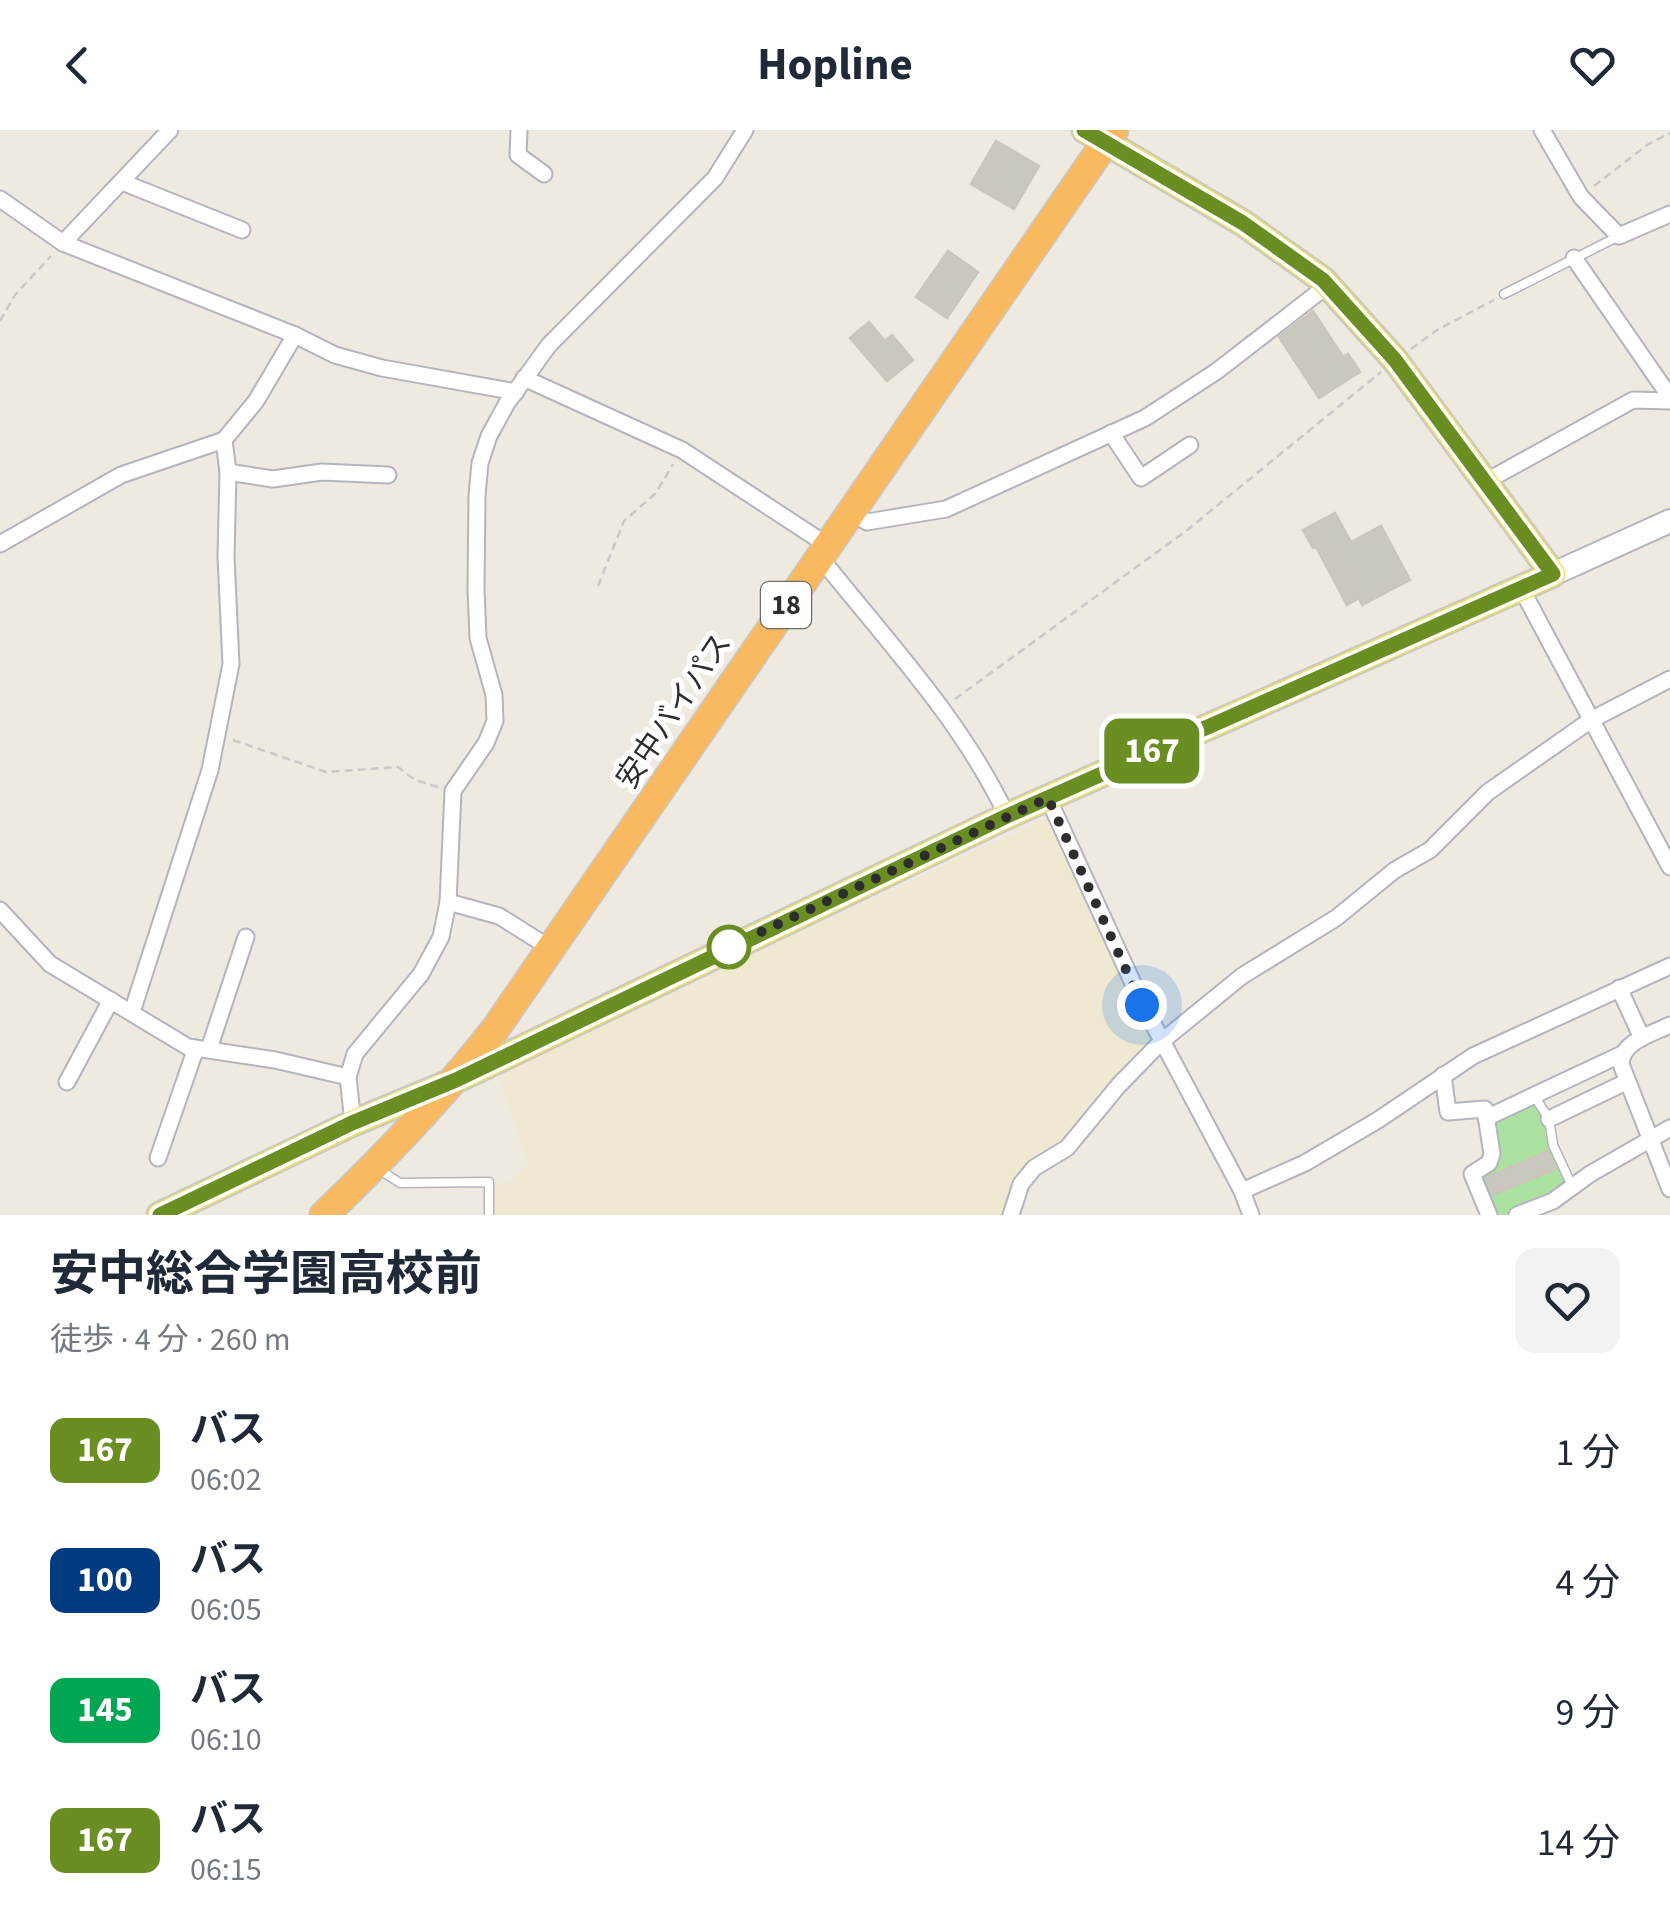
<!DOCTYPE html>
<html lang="ja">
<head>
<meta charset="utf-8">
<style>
	body { margin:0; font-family:"Source Sans 3","Noto Sans JP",sans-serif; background:#f2f2f3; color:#1f2937; height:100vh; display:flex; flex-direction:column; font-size:38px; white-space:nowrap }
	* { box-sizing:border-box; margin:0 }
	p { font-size:32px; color:#747a83 }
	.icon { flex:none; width:55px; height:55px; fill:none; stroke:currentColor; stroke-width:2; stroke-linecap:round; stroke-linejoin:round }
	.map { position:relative; height:1085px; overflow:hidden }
	.drawer { display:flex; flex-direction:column; background:#fff; flex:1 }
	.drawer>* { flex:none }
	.badge { padding:0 20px; border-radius:15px; font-size:35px; line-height:65px }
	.you { position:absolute; width:50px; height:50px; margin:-25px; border:8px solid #fff; border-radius:50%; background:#1a73e8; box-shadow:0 0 0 15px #1a73e833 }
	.map>.badge { position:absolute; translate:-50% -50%; box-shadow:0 0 0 5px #fff }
	.round { display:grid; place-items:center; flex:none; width:105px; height:105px; border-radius:20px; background:#f2f2f3 }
	.headline { display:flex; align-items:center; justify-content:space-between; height:170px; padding:0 50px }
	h1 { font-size:48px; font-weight:700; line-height:75px }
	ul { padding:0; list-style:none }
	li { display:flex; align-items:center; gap:30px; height:130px; padding:0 50px }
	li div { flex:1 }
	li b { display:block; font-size:38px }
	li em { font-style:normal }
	li .badge { min-width:110px; font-weight:700; text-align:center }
	header { display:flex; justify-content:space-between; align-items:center; height:130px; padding:0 50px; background:#fff; font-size:45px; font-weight:700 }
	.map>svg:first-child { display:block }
</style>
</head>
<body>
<header><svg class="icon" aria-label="back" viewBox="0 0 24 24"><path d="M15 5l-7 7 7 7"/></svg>Hopline<svg class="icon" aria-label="heart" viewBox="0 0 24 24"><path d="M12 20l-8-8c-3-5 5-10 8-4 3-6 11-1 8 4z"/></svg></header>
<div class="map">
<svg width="1670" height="1085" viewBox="0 0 1670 1085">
	<rect width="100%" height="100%" fill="#eeeae0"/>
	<polygon fill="#efe9d1" points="1049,687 1153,909 1150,916 1063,1013 1032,1033 1006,1085 490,1085 493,1055 510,1052 528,1034 498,941"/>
	<polygon fill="#ace29f" points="1534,970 1547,993 1569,1055 1505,1085 1494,1085 1478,1047 1486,1043 1492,990"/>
	<g fill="#cac8be" stroke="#cac6ba" stroke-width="2.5">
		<polygon points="996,11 1039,36 1014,79 971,54"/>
		<polygon points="948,121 978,142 947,188 916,167"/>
		<polygon points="1313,181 1343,227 1348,224 1360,242 1319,268 1279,207"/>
		<polygon points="869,192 885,211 892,205 913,230 887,251 850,208"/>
		<polygon points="1335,383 1351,412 1381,396 1410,450 1362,475 1359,468 1347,475 1316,417 1313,418 1303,400"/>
		<polygon points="1548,1021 1556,1039 1493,1065 1486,1048"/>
	</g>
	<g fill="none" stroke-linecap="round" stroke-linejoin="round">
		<defs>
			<g id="lane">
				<polyline points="1504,164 1619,106"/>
				<polyline points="1535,967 1549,989 1553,1015 1573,1058"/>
				<polyline points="377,1038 400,1053 489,1052 489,1085"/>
			</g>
			<g id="street">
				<polyline points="519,0 518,25 544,44"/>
				<polyline points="1542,0 1581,67 1619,106 1670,84"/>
				<polyline points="122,52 242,100"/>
				<polyline points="0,69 63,113 295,205 335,225 382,238 516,262"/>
				<polyline points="63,113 170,0"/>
				<polyline points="1574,128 1670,267"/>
				<polyline points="524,248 682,320 827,415"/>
				<polyline points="1111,303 1141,348 1190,315"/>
				<polyline points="228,342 273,349 322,342 388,345"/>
				<polyline points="1483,353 1633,270 1670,271"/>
				<polyline points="850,382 867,392 946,379 1145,288 1217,241 1328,155"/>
				<polyline points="0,414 121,345 224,310 256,271 295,205"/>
				<path d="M819 426C885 509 962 590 1007 686"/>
				<polyline points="1521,458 1670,737"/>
				<polyline points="1048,668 1143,875 1242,1061 1251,1085"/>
				<polyline points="448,772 499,786 550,818"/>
				<polyline points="0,780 50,834 188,917 275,930 348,947"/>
				<polyline points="1619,858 1642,908"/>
				<polyline points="132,882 210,640 231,534 226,427 228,342 224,310"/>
				<path d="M1670 895C1652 904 1622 911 1621 934L1670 1059"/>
				<polyline points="209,919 246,807"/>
				<polyline points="1443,945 1448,982 1485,979 1492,1024 1489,1033 1472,1044 1489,1085"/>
				<polyline points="67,952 111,870"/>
				<polyline points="1486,988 1622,924"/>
				<polyline points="1549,989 1626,952"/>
				<polyline points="353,993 348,947 355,924 421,844 441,807 448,772 453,661 486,613 495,591 494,565 478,508 476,459 477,366 480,333 489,306 507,273 549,215 715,48 745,0"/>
				<polyline points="158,1028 196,918"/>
				<polyline points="1242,1061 1305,1033 1378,990 1473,926 1670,836"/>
				<polyline points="1011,1085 1021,1054 1034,1038 1067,1018 1119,955 1161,912 1242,846 1336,788 1395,740 1430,720 1488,662 1591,590 1670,549"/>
				<polyline points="1517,1085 1553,1071 1590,1044 1670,998"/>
			</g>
			<polyline id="secondary" points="1553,444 1670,391"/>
			<polyline id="primary" points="160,1085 353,993 456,950 1007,686 1553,444 1395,230 1323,150 1243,93 1085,0"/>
			<path id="highway" d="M324 1085C386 1026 444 965 496 898L1114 0"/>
		</defs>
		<use href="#lane" stroke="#b4b4c0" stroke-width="11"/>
		<use href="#street" stroke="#b4b4c0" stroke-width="19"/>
		<use href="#secondary" stroke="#b4b4c0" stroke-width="26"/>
		<use href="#primary" stroke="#c8c8c8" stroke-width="29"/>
		<use href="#highway" stroke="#c8c8c8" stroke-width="31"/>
		<g stroke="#c8c8c8" stroke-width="2.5" stroke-dasharray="8 5" stroke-linecap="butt">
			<polyline points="1594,56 1647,15 1670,3"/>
			<polyline points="0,191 15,165 51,126"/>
			<polyline points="1411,219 1437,200 1494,170"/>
			<polyline points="598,456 624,391 656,363 673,334"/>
			<polyline points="955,569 1186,401 1381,242"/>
			<polyline points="233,610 326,642 398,637 415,650 438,657"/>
		</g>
		<use href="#lane" stroke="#fff" stroke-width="8"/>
		<use href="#street" stroke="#fff" stroke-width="15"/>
		<use href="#secondary" stroke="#fff" stroke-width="22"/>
		<use href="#primary" stroke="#ede166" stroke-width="25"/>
		<use href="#highway" stroke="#f9b960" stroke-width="28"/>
	</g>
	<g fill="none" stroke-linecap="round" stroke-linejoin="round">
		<defs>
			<polyline id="line" points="160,1085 352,993 456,950 1007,686 1553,444 1395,230 1323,150 1243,93 1084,0"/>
		</defs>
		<use href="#line" stroke="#fff" stroke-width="22"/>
		<use href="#line" stroke="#6b8e23" stroke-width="15"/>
		<polyline stroke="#2d2d2d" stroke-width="10" stroke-dasharray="0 18" points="729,817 1048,668 1142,875"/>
	</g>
	<circle fill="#fff" stroke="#6b8e23" stroke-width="5" cx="729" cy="817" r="20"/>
	<g text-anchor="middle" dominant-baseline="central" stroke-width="10" stroke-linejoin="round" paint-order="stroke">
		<rect fill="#fff" stroke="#6c6c6c" stroke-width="2.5" x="761" y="452" width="50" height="46" rx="8"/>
		<g font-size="28" font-weight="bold" fill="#2d2d2d">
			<text x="786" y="475">18</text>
		</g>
		<g font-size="30" fill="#2d2d2d" stroke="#fff">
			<text transform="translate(674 581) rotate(-56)">安中バイパス</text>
		</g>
	</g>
</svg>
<div class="you" style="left:1142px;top:875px"></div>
<b class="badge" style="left:1152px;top:621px;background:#6b8e23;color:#fff">167</b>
</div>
<section class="drawer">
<div class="headline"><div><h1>安中総合学園高校前</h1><p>徒歩 · 4 分 · 260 m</p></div><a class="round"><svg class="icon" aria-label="heart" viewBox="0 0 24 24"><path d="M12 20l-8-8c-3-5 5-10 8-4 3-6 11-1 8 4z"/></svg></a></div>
<ul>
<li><span class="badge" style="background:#6b8e23;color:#fff">167</span><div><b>バス</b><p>06:02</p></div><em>1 分</em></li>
<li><span class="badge" style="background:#003b80;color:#fff">100</span><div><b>バス</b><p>06:05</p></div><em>4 分</em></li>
<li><span class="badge" style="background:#00a651;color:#fff">145</span><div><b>バス</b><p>06:10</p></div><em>9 分</em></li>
<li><span class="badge" style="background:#6b8e23;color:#fff">167</span><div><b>バス</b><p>06:15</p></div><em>14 分</em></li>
</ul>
</section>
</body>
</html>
